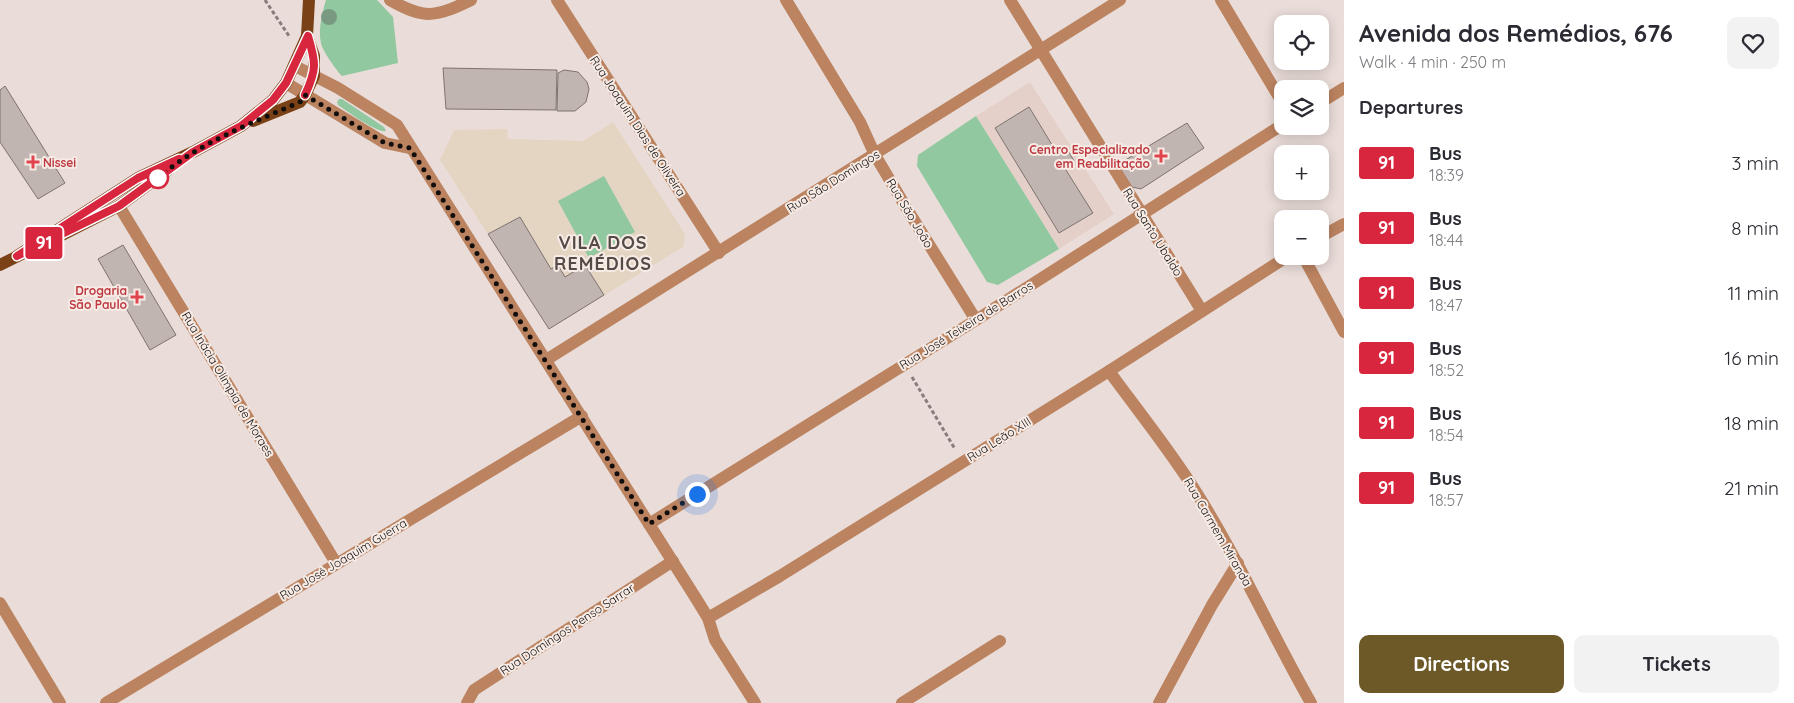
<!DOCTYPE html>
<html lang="en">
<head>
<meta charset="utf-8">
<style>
	body { margin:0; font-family:Quicksand,sans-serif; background:#f2f2f3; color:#2b2b33; height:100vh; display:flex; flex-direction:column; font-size:19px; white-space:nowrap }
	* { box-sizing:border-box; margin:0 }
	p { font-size:16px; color:#7c7c81 }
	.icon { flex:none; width:28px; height:28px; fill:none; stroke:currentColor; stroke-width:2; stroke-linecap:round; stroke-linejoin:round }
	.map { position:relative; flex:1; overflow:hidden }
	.drawer { display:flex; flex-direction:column; background:#fff; width:450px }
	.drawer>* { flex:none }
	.badge { padding:0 10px; border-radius:4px; font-size:18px; line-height:32px }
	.fabs { position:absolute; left:1274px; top:15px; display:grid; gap:10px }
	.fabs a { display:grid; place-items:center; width:55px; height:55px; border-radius:10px; background:#fff; box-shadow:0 2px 12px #0003; font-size:25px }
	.you { position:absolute; width:25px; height:25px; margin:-12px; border:4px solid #fff; border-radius:50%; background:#1a73e8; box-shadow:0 0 0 8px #1a73e833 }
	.map>.badge { position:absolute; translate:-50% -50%; box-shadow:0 0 0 2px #fff }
	h2 { padding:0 15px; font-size:19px; line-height:45px }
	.round { display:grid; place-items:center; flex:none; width:52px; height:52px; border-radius:10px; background:#f2f2f3 }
	.summary { display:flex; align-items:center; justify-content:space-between; height:85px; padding:0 15px }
	h1 { font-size:24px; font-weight:700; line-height:38px }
	.cta { display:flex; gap:10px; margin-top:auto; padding:10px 15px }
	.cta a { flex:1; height:58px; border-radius:10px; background:#6d5827; color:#fff; font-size:20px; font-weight:700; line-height:58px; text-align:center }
	.cta a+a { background:#f2f2f3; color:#2b2b33 }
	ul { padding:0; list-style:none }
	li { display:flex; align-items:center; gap:15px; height:65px; padding:0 15px }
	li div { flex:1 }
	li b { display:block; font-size:19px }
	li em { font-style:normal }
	li .badge { min-width:55px; font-weight:700; text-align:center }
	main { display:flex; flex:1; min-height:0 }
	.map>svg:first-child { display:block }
</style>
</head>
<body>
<main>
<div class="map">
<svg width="1344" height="703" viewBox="0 0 1344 703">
	<rect width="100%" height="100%" fill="#eaddd9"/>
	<polygon fill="#e4d0c8" points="1030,82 1114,214 1059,249 976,116"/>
	<polygon fill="#e4d4c2" points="613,122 685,234 683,247 549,329 440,160 454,130 507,129 508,139 583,141"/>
	<g fill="#91c8a0">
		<path d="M326 0H377L393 17 398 63 342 76C336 70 322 50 321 43 318 30 322 13 326 0Z"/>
		<path d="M339 99H342L384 127 386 131C376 133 347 111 338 105L337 102Z"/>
		<polygon points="976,116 1059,249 998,285 987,282 917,166 918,155"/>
		<polygon points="604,176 635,232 589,258 558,201"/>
	</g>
	<g fill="#c1b5b1" stroke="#7e736f">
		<polygon points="443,68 557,70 556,110 446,109"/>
		<polygon points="564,70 578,72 587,82 589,89 586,102 575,111 557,111 558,73"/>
		<polygon points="5,86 65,183 38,199 0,142 0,90"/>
		<polygon points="1029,107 1057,153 1066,147 1074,161 1064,167 1093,213 1059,233 995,128"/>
		<polygon points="1187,123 1204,148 1141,189 1132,187 1117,165"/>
		<polygon points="520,217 551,269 558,265 565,277 585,265 604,295 549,329 488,234"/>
		<polygon points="123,245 176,335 150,350 98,259"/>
	</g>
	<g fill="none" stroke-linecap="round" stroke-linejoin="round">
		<g stroke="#877e7c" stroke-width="3" stroke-dasharray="4 2.5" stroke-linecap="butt">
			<polyline points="265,0 289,36"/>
			<polyline points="912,377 955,449"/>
		</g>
		<g stroke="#bb8360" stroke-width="12">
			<path d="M390 0C425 20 436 17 471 0"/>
			<polyline points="557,0 719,253"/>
			<polyline points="786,0 860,122 875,155 907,209 976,320"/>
			<polyline points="1010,0 1202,311"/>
			<polyline points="1221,0 1282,102"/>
			<polyline points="295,66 338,88 397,125 697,600 708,618 715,640 755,703"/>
			<polyline points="286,83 385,143 409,148"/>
			<polyline points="1320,103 1344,88"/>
			<polyline points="119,206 336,563"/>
			<polyline points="1320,237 1344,224"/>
			<polyline points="1303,256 1344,332"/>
			<polyline points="546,360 1120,0"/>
			<path d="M1109 371C1138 411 1170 450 1196 492 1239 560 1271 633 1311 703"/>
			<polyline points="649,524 976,320 1282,125"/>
			<polyline points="0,603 60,703"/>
			<polyline points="708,618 780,576 1109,371 1288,256"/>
			<polyline points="106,703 582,416"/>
			<polyline points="467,703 474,690 673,561"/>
			<polyline points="902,703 1000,641"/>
			<polyline points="1159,703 1212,605 1238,563"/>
		</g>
		<g stroke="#7a4116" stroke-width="12">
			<polyline points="253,121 300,102 305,95 314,76 314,56 307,36 309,0"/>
			<polyline points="62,235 119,206 168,170"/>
			<polyline points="17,256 138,178 193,152 241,126 273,100 286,83 307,36"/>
			<polyline points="0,265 24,253"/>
		</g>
	</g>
	<circle fill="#7a9981" cx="329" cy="17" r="8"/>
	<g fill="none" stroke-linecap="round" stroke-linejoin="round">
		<defs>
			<path id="line" d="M179 159 138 178 17 256 119 206 193 152 241 126 273 100 286 83 308 36C316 63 317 69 305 95"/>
		</defs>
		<use href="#line" stroke="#fff" stroke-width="11"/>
		<use href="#line" stroke="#d7263d" stroke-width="8"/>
		<path stroke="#120e0d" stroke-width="5" stroke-dasharray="0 9" d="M158 178C200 142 250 124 300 102L305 95 385 143 410 148 649 524 697 494"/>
	</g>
	<g fill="#e0444e" stroke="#f7ebe6" stroke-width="2">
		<path d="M1158.5 148.5h5v5h5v5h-5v5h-5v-5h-5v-5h5z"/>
		<path d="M30.5 154.5h5v5h5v5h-5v5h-5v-5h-5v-5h5z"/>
		<path d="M134.5 289.5h5v5h5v5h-5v5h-5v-5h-5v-5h5z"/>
	</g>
	<circle fill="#fff" stroke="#d7263d" stroke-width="2.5" cx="158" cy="178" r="10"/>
	<g text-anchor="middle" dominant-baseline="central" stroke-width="4" stroke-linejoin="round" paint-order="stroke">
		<g font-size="12" fill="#120e0d" stroke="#f7ebe6">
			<text transform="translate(638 126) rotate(57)">Rua Joaquim Dias de Oliveira</text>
			<text transform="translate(833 181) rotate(-32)">Rua São Domingos</text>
			<text transform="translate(910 213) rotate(59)">Rua São João</text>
			<text transform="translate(1153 232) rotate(58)">Rua Santo Ubaldo</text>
			<text transform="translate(966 325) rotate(-32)">Rua José Teixeira de Barros</text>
			<text transform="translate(228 384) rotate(59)">Rua Inácia Olímpia de Moraes</text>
			<text transform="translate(999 439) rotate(-32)">Rua Leão XIII</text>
			<text transform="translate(1218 532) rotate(60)">Rua Carmem Miranda</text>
			<text transform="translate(343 559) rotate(-31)">Rua José Joaquim Guerra</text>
			<text transform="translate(567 629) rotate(-33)">Rua Domingos Penso Sarrar</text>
		</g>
		<g font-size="12" font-weight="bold" fill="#be3a42" stroke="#f7ebe6" text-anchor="end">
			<text x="1150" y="149">Centro Especializado<tspan x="1150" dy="14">em Reabilitação</tspan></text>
			<text x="43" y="162" text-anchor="start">Nissei</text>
			<text x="127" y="290">Drogaria<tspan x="127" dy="14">São Paulo</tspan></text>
		</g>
		<g font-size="18" font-weight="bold" letter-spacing="1" fill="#544a46" stroke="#f7ebe6">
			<text x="603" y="242">VILA DOS<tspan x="603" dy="21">REMÉDIOS</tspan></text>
		</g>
	</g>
</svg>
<div class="fabs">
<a><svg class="icon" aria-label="locate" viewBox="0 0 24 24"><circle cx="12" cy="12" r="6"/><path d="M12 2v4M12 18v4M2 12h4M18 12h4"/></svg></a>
<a><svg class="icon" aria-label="layers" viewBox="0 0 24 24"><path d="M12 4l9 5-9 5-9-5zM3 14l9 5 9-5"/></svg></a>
<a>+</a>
<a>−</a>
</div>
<div class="you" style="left:697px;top:494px"></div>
<b class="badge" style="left:44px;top:243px;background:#d7263d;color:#fff">91</b>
</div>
<section class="drawer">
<div class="summary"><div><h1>Avenida dos Remédios, 676</h1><p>Walk · 4 min · 250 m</p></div><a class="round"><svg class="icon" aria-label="heart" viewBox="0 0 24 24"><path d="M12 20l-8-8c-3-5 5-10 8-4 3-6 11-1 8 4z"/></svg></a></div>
<h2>Departures</h2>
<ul>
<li><span class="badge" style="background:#d7263d;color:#fff">91</span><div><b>Bus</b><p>18:39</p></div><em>3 min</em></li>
<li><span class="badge" style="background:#d7263d;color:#fff">91</span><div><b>Bus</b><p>18:44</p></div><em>8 min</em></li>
<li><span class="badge" style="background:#d7263d;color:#fff">91</span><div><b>Bus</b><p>18:47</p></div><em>11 min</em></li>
<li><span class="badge" style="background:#d7263d;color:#fff">91</span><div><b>Bus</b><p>18:52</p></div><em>16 min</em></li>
<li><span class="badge" style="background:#d7263d;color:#fff">91</span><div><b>Bus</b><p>18:54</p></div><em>18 min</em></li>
<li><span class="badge" style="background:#d7263d;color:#fff">91</span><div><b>Bus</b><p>18:57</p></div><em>21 min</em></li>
</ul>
<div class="cta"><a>Directions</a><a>Tickets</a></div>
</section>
</main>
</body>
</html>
